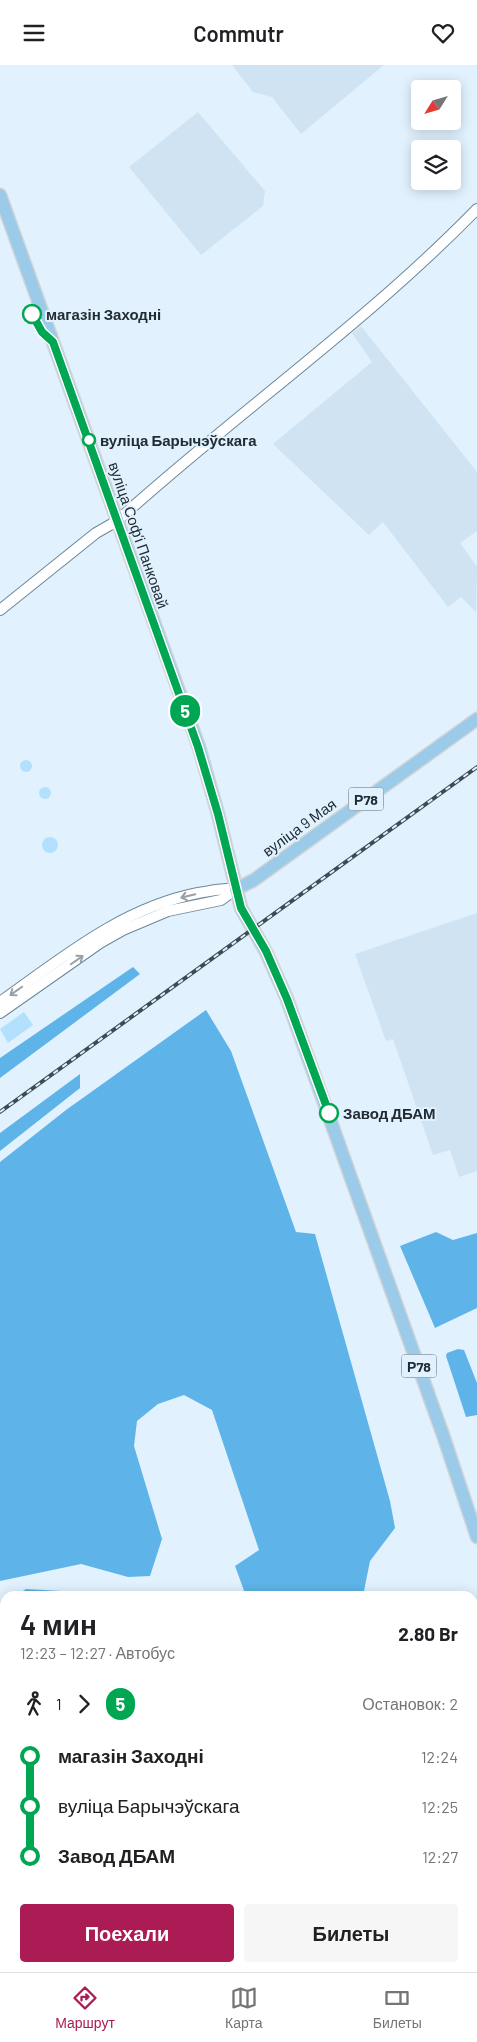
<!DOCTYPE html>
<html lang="ru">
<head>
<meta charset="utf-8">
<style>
	body { margin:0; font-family:Barlow,sans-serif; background:#f6f6f6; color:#202124; height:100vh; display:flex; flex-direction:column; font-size:19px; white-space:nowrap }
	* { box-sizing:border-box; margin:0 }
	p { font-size:16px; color:#757577 }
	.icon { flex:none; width:28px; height:28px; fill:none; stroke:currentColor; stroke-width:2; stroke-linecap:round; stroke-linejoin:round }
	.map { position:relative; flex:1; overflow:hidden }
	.panel { position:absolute; left:0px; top:1526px; width:478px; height:381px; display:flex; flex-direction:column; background:#fff; border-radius:15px 15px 0 0; box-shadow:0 2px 12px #0003 }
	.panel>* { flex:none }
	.badge { padding:0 10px; border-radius:16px; font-size:18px; line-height:32px }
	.needle { width:32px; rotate:233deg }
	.tools { position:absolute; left:411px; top:15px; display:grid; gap:10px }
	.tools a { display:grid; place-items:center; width:50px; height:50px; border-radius:5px; background:#fff; box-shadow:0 2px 12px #0003; font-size:25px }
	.map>.badge { position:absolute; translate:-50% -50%; box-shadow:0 0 0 2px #fff }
	.legs { display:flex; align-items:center; gap:8px; height:55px; padding:0 20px; font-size:16px }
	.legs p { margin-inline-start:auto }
	.summary { display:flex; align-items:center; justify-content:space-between; height:85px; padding:0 20px }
	h1 { font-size:28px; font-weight:600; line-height:38px }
	.action { display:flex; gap:10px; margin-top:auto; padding:10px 20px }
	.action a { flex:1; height:58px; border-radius:5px; background:#ab1b54; color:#fff; font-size:20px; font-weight:600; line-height:58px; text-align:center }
	.action a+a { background:#f6f6f6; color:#202124 }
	ul { padding:0 20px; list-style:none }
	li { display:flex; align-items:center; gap:18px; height:50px; font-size:19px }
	li i { display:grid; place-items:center; width:8px; height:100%; margin:0 6px; background:currentColor }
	li i::after { content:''; width:12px; height:12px; margin:-6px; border:4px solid; border-radius:50%; background:#fff }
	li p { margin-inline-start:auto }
	li:first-child i { background:linear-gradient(#0000 50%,currentColor 0) }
	li:last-child i { background:linear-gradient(currentColor 50%,#0000 0) }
	header { display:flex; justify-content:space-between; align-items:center; height:65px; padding:0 20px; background:#fff; font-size:22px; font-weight:600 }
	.tab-bar { display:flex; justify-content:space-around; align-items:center; height:70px; border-top:1px solid #e0e0e0; background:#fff; font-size:14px; color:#757577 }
	.tab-bar a { display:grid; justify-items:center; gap:2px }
	.tab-bar .current { color:#ab1b54 }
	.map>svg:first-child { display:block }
</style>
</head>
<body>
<header><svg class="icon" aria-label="menu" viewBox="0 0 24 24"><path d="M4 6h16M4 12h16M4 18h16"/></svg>Commutr<svg class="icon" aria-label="heart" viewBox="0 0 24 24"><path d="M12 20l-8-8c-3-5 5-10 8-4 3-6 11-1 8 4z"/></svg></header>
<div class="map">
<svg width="477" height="1907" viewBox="0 0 477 1907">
	<rect width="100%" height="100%" fill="#e1f2fe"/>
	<g fill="#cfe3f2">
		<polygon points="232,0 384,0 301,69 272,32 253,27"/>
		<polygon points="198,47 265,126 263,141 201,190 129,102"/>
		<polygon points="361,261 477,407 477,466 460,478 477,502 476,547 461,532 448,542 383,457 369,470 273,379 372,297 352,268"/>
		<polygon points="477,848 477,1106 459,1112 450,1085 433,1090 393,974 386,976 355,889"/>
	</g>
	<g fill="#b3e0fd">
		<circle cx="26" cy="701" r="6"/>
		<circle cx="45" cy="728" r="6"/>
		<circle cx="50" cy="780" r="8"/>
		<polygon points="24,947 33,960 8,978 0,964"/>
		<polygon points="472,1561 477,1561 477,1785 473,1787"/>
		<polygon points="0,1599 5,1599 5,1902 187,1903 180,1907 0,1907"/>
	</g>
	<g fill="#5eb4e8">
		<polygon points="133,902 140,909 0,1013 0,993"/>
		<polygon points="206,945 231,986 296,1167 315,1169 390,1436 395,1463 370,1496 363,1531 246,1531 235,1501 259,1485 212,1345 184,1330 158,1339 137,1356 134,1381 162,1474 150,1511 128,1512 81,1499 0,1516 0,1097 66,1045"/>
		<polygon points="80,1009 80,1023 0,1086 0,1068"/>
		<polygon points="436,1167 453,1175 477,1168 477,1243 435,1263 400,1181"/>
		<polygon points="458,1284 464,1285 477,1318 477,1350 466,1352 446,1291 447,1288"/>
		<polygon points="26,1524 150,1531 15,1531"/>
	</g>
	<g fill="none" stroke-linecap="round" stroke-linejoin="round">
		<polyline stroke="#70c6fb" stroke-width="2" points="472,1766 477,1779"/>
		<g stroke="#70c6fb" stroke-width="12">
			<polyline points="472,1600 477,1597"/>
			<polyline points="0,1616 5,1614"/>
		</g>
		<defs>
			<g id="minor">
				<path d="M0 545 96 468 117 456C235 349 366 258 477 144"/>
				<path d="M0 937C62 893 122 843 198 828 211 826 223 823 236 824"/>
				<polyline points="0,948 100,878 123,865 168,846 221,835 236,824"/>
			</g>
			<g id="major">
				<polyline points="0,130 199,682 218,749 241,843 266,887 287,934 443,1370 477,1472"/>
				<polyline points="236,824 254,815 477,654"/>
			</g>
		</defs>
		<use href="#minor" stroke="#6c8798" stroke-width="12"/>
		<use href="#major" stroke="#d3d5d6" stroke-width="15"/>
		<use href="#minor" stroke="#fff" stroke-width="10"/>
		<use href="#major" stroke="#9bcbe9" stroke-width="12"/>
		<defs>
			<polyline id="rail" points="0,1047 477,702"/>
		</defs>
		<use href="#rail" stroke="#3f4b53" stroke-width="4"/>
		<use href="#rail" stroke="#e1f2fe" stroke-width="2" stroke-dasharray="5.5" stroke-linecap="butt"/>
	</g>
	<defs><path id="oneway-shaft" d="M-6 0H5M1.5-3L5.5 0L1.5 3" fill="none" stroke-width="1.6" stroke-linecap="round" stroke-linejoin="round" transform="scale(1.25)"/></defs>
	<g stroke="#9ba0a4">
		<use href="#oneway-shaft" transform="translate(188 831) rotate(167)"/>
		<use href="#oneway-shaft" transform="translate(77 895) rotate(-35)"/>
		<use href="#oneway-shaft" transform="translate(16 926) rotate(145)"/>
	</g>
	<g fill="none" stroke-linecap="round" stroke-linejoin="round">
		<defs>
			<polyline id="line-1" points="32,249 42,267 53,277 198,682 218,749 241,843 266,886 287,934 329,1048"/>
		</defs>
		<use href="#line-1" stroke="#fff" stroke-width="11"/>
		<use href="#line-1" stroke="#00a651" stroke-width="8"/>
	</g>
	<g fill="#fff" stroke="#00a651" stroke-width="2.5">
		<circle cx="32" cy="249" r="9"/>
		<circle cx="89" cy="375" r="6"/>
		<circle cx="329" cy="1048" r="9"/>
	</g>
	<g text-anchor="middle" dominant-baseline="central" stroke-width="4" stroke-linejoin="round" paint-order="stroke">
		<g fill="#e1f2fe" stroke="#5b6771" stroke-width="1">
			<rect x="348.5" y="722.5" width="35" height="23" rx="4"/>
			<rect x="401.5" y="1289.5" width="35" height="23" rx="4"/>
		</g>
		<g font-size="14" font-weight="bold" fill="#212c34">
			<text x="366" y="734">Р78</text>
			<text x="419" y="1301">Р78</text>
		</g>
		<g font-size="15" font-weight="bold" fill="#212c34" stroke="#e1f2fe" text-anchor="start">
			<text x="46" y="249">магазін Заходні</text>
			<text x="100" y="375">вуліца Барычэўскага</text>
			<text x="343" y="1048">Завод ДБАМ</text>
		</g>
		<g font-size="15" fill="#212c34" stroke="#e1f2fe">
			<text transform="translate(139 470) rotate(71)">вуліца Софʼі Панковай</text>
			<text transform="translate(299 762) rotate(-36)">вуліца 9 Мая</text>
		</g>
	</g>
</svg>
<div class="tools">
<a><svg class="needle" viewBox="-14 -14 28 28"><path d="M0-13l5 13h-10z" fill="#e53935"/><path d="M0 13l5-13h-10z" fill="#757577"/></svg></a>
<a><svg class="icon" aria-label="layers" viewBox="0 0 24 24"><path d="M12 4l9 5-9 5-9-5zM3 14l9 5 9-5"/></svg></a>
</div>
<b class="badge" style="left:185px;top:646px;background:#00a651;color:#fff">5</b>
<section class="panel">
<div class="summary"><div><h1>4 мин</h1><p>12:23 – 12:27 · Автобус</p></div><b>2.80 Br</b></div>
<div class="legs"><svg class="icon" aria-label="walk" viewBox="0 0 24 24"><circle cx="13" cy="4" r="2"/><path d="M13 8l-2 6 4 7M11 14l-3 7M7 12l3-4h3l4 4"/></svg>1<svg class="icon" aria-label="forward" viewBox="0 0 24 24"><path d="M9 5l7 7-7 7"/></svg><b class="badge" style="background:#00a651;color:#fff">5</b><p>Остановок: 2</p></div>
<ul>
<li><i style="color:#00a651"></i><b>магазін Заходні</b><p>12:24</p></li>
<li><i style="color:#00a651"></i><span>вуліца Барычэўскага</span><p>12:25</p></li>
<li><i style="color:#00a651"></i><b>Завод ДБАМ</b><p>12:27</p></li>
</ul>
<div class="action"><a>Поехали</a><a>Билеты</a></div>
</section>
</div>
<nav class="tab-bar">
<a class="current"><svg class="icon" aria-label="directions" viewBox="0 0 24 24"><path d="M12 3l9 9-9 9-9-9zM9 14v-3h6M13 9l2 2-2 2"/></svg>Маршрут</a>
<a><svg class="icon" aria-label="map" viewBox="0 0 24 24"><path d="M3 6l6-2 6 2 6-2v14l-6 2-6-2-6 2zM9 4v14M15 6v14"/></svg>Карта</a>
<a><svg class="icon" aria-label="tickets" viewBox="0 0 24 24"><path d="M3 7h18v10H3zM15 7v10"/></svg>Билеты</a>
</nav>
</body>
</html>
